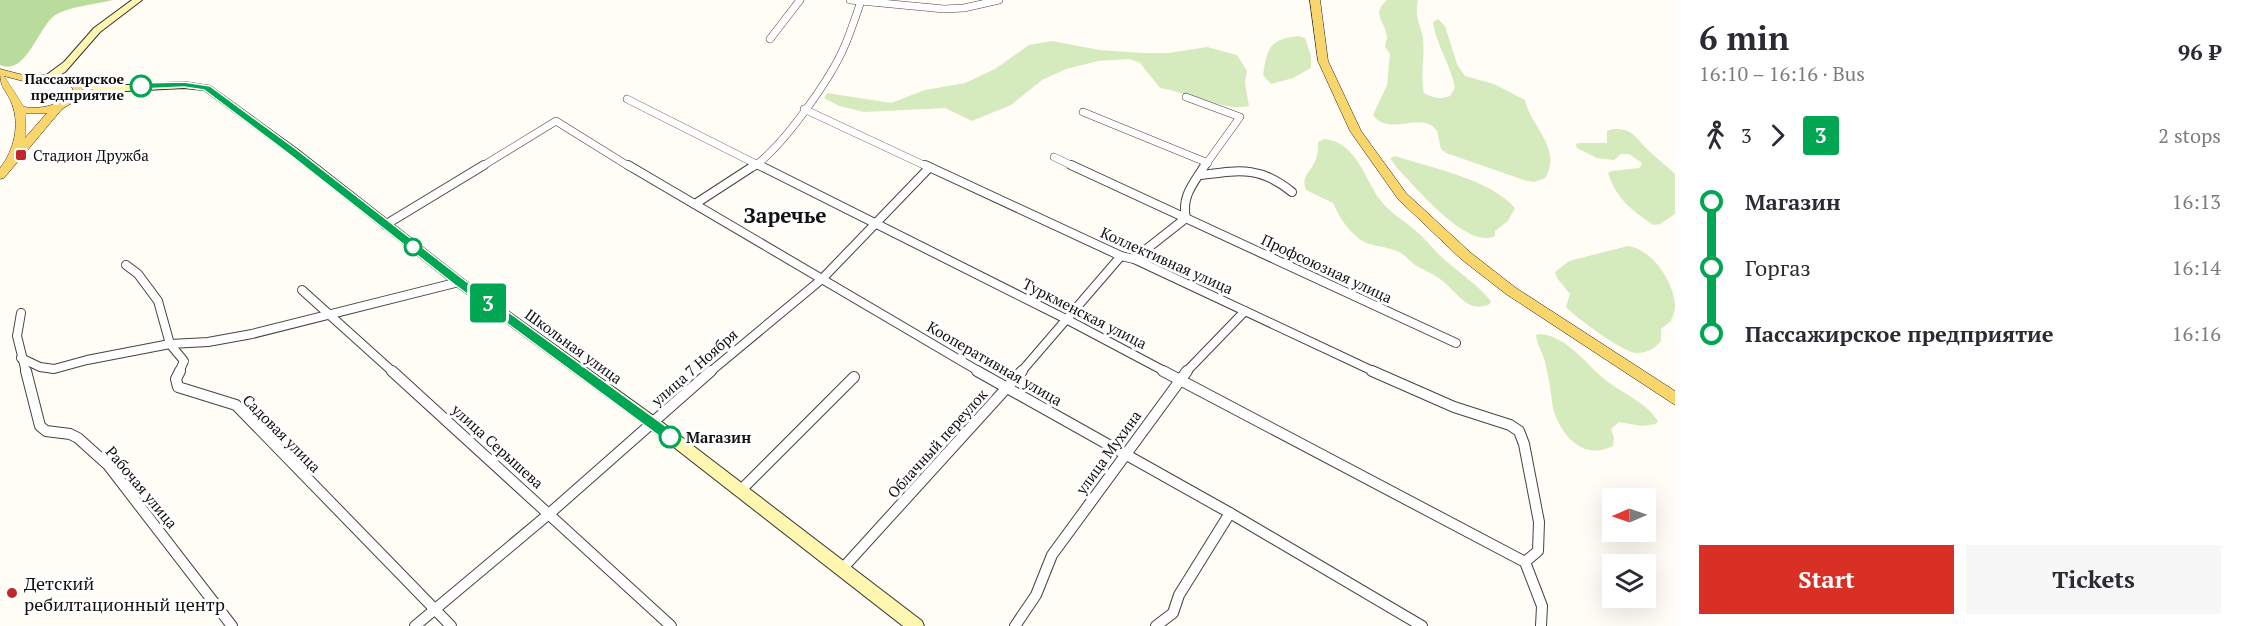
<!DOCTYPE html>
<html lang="en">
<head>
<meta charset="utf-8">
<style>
	body { margin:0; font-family:"PT Serif",serif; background:#f7f7f7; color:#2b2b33; height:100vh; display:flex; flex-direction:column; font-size:22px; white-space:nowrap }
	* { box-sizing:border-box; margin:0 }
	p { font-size:20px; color:#7c7c81 }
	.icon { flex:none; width:33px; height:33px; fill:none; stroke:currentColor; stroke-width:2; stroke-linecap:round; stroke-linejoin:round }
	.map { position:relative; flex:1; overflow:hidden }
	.drawer { display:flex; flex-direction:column; background:#fff; width:570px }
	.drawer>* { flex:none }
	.badge { padding:0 12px; border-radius:4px; font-size:21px; line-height:39px }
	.needle { width:39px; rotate:268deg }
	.controls { position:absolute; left:1602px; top:488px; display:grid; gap:12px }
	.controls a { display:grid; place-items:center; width:54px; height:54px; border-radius:0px; background:#fff; box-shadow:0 6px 24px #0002; font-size:30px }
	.map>.badge { position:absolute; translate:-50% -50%; box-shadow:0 0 0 3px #fff }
	.legs { display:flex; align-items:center; gap:9px; height:66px; padding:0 24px; font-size:20px }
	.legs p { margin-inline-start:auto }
	.overview { display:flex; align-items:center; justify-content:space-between; height:102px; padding:0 24px }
	h1 { font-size:33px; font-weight:700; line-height:45px }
	.button { display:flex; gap:12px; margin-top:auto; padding:12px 24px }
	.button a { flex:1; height:69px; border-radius:0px; background:#d93025; color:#fff; font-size:24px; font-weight:700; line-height:69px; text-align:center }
	.button a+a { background:#f7f7f7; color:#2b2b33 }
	ul { padding:0 24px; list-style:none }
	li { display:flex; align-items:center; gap:21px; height:66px; font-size:22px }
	li i { display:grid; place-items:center; width:9px; height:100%; margin:0 8px; background:currentColor }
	li i::after { content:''; width:15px; height:15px; margin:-8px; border:4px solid; border-radius:50%; background:#fff }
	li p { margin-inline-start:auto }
	li:first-child i { background:linear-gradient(#0000 50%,currentColor 0) }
	li:last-child i { background:linear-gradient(currentColor 50%,#0000 0) }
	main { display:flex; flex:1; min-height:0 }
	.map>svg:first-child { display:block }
</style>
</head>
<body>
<main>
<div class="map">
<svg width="1675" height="626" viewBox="0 0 1675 626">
	<rect width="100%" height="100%" fill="#fffdf5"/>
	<g fill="#d5ebbd">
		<path d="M1387 0H1418C1414 21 1421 22 1423 39 1425 57 1420 74 1424 93 1434 98 1440 100 1450 96L1455 88C1451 65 1436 45 1433 22L1438 19 1445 26 1457 64 1465 76 1494 84 1525 100C1531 127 1563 149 1545 178L1534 182 1524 180 1446 153 1441 149 1437 131C1422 109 1389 138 1373 115L1387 85 1390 54 1385 47C1385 43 1387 40 1387 37 1386 22 1370 15 1387 0Z"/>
		<path d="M1299 36 1305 38 1311 56V68L1293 78 1271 84 1263 75C1267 47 1270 39 1299 36Z"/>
		<path d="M1052 41 1099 50 1142 53H1169L1207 47 1237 55 1247 71 1245 83 1249 106C1225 112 1186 92 1160 88L1140 63 1130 59 1098 61 1066 69 1042 80 1011 105 972 121 945 108 864 112 839 106 824 98 827 93 891 103 925 90 965 83 995 69 1029 45Z"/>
		<path d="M1613 129C1633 128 1636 138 1649 151 1657 159 1667 166 1675 174V214L1660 224 1653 225C1631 209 1617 200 1608 173L1611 171 1640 168 1642 163 1629 154H1621L1614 160 1597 158 1577 148 1576 144 1580 143H1607V131Z"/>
		<path d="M1324 139C1357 142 1364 179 1381 201 1390 213 1405 221 1416 231 1427 240 1435 252 1446 261 1461 274 1478 285 1491 301L1490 304C1467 315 1456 290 1440 279 1432 273 1423 270 1415 265 1410 261 1406 256 1401 253 1387 245 1369 248 1357 237 1346 227 1339 217 1333 203L1306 190C1301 176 1309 174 1314 163 1318 157 1318 149 1318 142Z"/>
		<path d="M1395 156C1431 168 1490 179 1515 208L1508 221 1495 231V236C1467 250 1416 187 1397 168L1390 158Z"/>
		<path d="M1628 246C1652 249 1675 283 1675 307 1675 312 1672 317 1671 321L1661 329V341C1654 349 1648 353 1636 353 1624 353 1575 317 1566 307L1570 294 1557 278 1555 272 1569 261Z"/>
		<path d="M1539 334C1566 335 1585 363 1603 378 1622 394 1644 400 1658 421L1656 424 1642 426 1619 422 1611 429 1614 438 1613 446C1584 460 1564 439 1554 412 1552 406 1552 400 1551 394 1550 383 1547 372 1545 362 1543 353 1537 345 1536 335Z"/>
	</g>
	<path fill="#b9dc9c" d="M0 0H113C97 4 66 7 54 16 38 28 26 76 0 65Z"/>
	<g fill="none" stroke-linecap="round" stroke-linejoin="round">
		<defs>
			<g id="street-far2">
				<polyline points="850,0 944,9 964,8 999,0"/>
				<polyline points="770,39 800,0"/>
				<polyline points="1186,97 1240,117 1204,167"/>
				<polyline points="627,99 762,167"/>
				<polyline points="804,109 928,167"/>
				<polyline points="1083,112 1208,163"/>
				<polyline points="1054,157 1075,167"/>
				<polyline points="481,167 556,121 630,167"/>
				<path d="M753 167C782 148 832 77 845 45 851 31 856 16 861 1"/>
			</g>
			<g id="street-far1">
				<polyline points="628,165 980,372"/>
				<polyline points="759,165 1066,319 1166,372"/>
				<polyline points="925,165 1121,256 1134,259 1375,372"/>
				<polyline points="1071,165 1456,343"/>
				<path d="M1201 175C1240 170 1260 166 1292 192"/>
				<polyline points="695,204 755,165"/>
				<path d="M1186 218C1181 196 1194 183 1205 165"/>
				<polyline points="385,225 484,165"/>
				<polyline points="1134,259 1186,218"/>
				<polyline points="126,265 138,274 158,301 170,344 184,361 179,372"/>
				<polyline points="302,290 393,372"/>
				<polyline points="21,313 17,336 26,372"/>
				<polyline points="21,358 40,367 54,369 87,360 170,344 208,342 252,334 459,282"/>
				<polyline points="710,372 822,279 929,168"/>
				<polyline points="1021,372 1121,256"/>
				<polyline points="1186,372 1245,311"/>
			</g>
			<g id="street">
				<polyline points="26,371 40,426 46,431 70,434 78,438 108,465 232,626"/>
				<polyline points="180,371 176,379 178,387 236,405 451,626"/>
				<polyline points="392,371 671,626"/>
				<polyline points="977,371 1230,513 1422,626"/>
				<polyline points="1163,371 1525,562"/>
				<polyline points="1372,371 1454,407 1510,425 1519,431 1524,444 1539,522 1538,551 1525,562 1542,606 1541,626"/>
				<polyline points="740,491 854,377"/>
				<polyline points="843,568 1022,371"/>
				<polyline points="415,626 550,513 711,371"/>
				<polyline points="1015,626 1036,595 1052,555 1187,371"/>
				<polyline points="1156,626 1173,613 1179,595 1230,513"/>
			</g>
			<g id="secondary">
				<polygon points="132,0 142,0 100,32 65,72 51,80 45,80 45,76 64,62 94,28"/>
				<polygon points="77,82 107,86 184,82 210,86 297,149 463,279 658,419 922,621 924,626 903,626 648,427 455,285 289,153 204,90 184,88 107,92 74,87 72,85"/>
			</g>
			<g id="primary">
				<polygon points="1310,0 1320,0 1328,61 1361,131 1406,193 1471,253 1516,288 1675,391 1675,405 1506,294 1461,259 1398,199 1350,131 1318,61"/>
				<path d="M0 69 23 75H69L78 79 83 89 72 103 62 109 4 178 0 179V168C14 151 20 125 12 104 5 87 0 90 0 69ZM4 76 23 81H67L73 89C62 105 42 110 24 107ZM26 113H47L25 138Z"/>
			</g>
		</defs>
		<use href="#street-far2" stroke="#444" stroke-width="8"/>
		<use href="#street-far1" stroke="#444" stroke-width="10"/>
		<use href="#street" stroke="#444" stroke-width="12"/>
		<use href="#secondary" stroke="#333" stroke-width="2"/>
		<use href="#primary" stroke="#222" stroke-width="1"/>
		<use href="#street-far2" stroke="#fff" stroke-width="7"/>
		<use href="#street-far1" stroke="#fff" stroke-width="8"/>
		<use href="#street" stroke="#fff" stroke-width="10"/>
		<use href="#secondary" fill="#fff6b0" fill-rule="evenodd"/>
		<use href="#primary" fill="#f9d66b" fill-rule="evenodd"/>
	</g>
	<polygon fill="#00a651" stroke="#fff" stroke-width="1.5" points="184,82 210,86 296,149 463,279 675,433 677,437 675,441 666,441 455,285 289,154 204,90 184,87 141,89 137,86 141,83"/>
	<g fill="#fff" stroke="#00a651" stroke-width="3">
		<circle cx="141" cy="86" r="10"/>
		<circle cx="413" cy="247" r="8"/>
		<circle cx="670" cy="437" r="10"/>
	</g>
	<g fill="#c4262e" stroke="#fff" stroke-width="2">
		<rect x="15" y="149" width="12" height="12" rx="3"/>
		<circle cx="12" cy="593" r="6"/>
	</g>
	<g text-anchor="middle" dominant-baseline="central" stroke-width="6" stroke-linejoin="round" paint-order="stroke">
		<g font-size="14" font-weight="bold" fill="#111" stroke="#fff" text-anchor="end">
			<text x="124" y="78">Пассажирское<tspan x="124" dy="16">предприятие</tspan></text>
		</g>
		<g font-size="15" fill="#111" stroke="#fff" text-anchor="start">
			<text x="33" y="155">Стадион Дружба</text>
		</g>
		<g font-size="15" fill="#111" stroke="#fff">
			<text transform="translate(1167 260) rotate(24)">Коллективная улица</text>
			<text transform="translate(1327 268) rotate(25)">Профсоюзная улица</text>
			<text transform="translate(1085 313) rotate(27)">Туркменская улица</text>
			<text transform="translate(574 346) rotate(36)">Школьная улица</text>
			<text transform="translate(995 363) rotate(30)">Кооперативная улица</text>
			<text transform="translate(694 367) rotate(-41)">улица 7 Ноября</text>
			<text transform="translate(282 433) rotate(45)">Садовая улица</text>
			<text transform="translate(937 443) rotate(-48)">Облачный переулок</text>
			<text transform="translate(498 446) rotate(42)">улица Серышева</text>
			<text transform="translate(1108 452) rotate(-54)">улица Мухина</text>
			<text transform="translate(142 487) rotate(50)">Рабочая улица</text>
		</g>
		<g font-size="15" font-weight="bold" fill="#111" stroke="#fff" text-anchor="start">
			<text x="686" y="437">Магазин</text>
		</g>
		<g font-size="18" fill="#111" stroke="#fff" text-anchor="start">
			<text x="24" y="583">Детский<tspan x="24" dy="21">ребилтационный центр</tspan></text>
		</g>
		<g font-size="21" font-weight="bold" fill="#111" stroke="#fff">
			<text x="785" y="215">Заречье</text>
		</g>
	</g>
</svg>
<div class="controls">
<a><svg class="needle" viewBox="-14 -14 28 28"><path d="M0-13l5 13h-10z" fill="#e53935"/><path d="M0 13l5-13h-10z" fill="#7c7c81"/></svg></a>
<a><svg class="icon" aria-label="layers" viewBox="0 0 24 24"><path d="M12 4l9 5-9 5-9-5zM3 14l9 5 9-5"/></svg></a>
</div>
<b class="badge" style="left:488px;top:303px;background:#00a651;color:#fff">3</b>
</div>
<section class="drawer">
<div class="overview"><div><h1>6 min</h1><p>16:10 – 16:16 · Bus</p></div><b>96 ₽</b></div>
<div class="legs"><svg class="icon" aria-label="walk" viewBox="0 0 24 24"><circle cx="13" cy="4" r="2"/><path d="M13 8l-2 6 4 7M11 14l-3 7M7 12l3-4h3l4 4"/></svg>3<svg class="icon" aria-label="forward" viewBox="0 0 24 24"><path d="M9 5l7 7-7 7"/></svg><b class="badge" style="background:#00a651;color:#fff">3</b><p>2 stops</p></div>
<ul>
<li><i style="color:#00a651"></i><b>Магазин</b><p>16:13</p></li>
<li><i style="color:#00a651"></i><span>Горгаз</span><p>16:14</p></li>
<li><i style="color:#00a651"></i><b>Пассажирское предприятие</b><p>16:16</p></li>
</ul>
<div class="button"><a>Start</a><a>Tickets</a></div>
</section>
</main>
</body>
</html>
